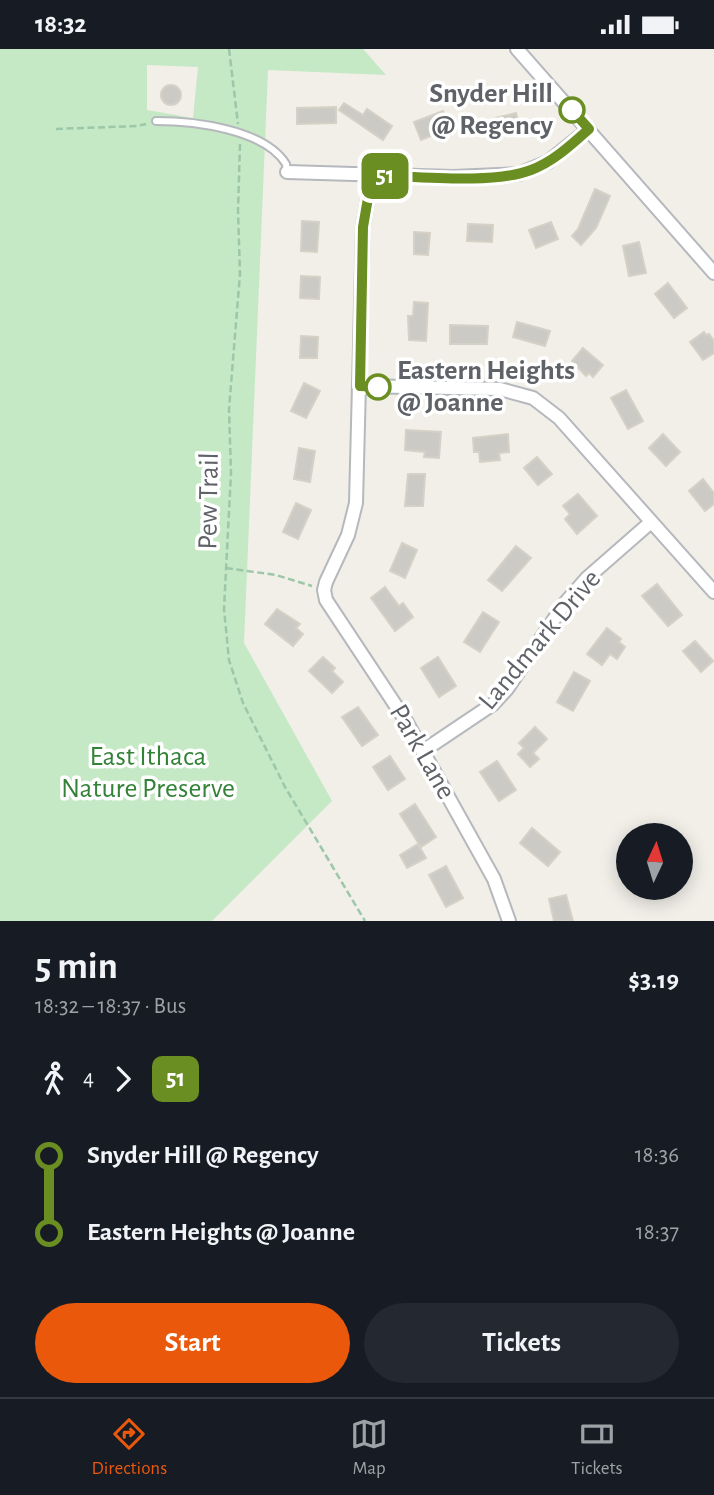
<!DOCTYPE html>
<html lang="en">
<head>
<meta charset="utf-8">
<style>
	body { margin:0; font-family:"Alegreya Sans",sans-serif; background:#242831; color:#f1f3f6; height:100vh; display:flex; flex-direction:column; font-size:26px; white-space:nowrap }
	* { box-sizing:border-box; margin:0 }
	p { font-size:23px; color:#9ea1a6 }
	.icon { flex:none; width:38px; height:38px; fill:none; stroke:currentColor; stroke-width:2; stroke-linecap:round; stroke-linejoin:round }
	.map { position:relative; height:872px; overflow:hidden }
	.details { display:flex; flex-direction:column; background:#171b24; flex:1 }
	.details>* { flex:none }
	.badge { padding:0 14px; border-radius:10px; font-size:24px; line-height:46px }
	.needle { width:46px; rotate:4deg }
	.fabs { position:absolute; left:616px; top:774px; display:grid; gap:14px }
	.fabs a { display:grid; place-items:center; width:77px; height:77px; border-radius:50%; background:#171b24; box-shadow:0 4px 18px #0003; font-size:35px }
	.map>.badge { position:absolute; translate:-50% -50%; box-shadow:0 0 0 4px #fff }
	.legs { display:flex; align-items:center; gap:10px; height:77px; padding:0 35px; font-size:23px }
	.legs p { margin-inline-start:auto }
	.headline { display:flex; align-items:center; justify-content:space-between; height:119px; padding:0 35px }
	h1 { font-size:38px; font-weight:700; line-height:52px }
	.cta { display:flex; gap:14px; margin-top:auto; padding:14px 35px }
	.cta a { flex:1; height:80px; border-radius:42px; background:#ea580c; color:#fff; font-size:28px; font-weight:700; line-height:80px; text-align:center }
	.cta a+a { background:#242831; color:#f1f3f6 }
	ul { padding:0 35px; list-style:none }
	li { display:flex; align-items:center; gap:24px; height:77px; font-size:26px }
	li i { display:grid; place-items:center; width:10px; height:100%; margin:0 9px; background:currentColor }
	li i::after { content:''; width:18px; height:18px; margin:-9px; border:5px solid; border-radius:50%; background:#171b24 }
	li p { margin-inline-start:auto }
	li:first-child i { background:linear-gradient(#0000 50%,currentColor 0) }
	li:last-child i { background:linear-gradient(currentColor 50%,#0000 0) }
	.status { display:flex; justify-content:space-between; align-items:center; height:49px; padding:0 35px; background:#171b24; direction:ltr }
	.status svg { height:19px; fill:currentColor }
	.tabs { display:flex; justify-content:space-around; align-items:center; height:98px; border-top:2px solid #363941; background:#171b24; font-size:19px; color:#9ea1a6 }
	.tabs a { display:grid; justify-items:center; gap:4px }
	.tabs .selected { color:#ea580c }
	.map>svg:first-child { display:block }
</style>
</head>
<body>
<div class="status"><b>18:32</b><svg viewBox="0 0 49 12"><path d="M0 12V9h3v3zM5 12V6h3v6zM10 12V3h3v9zM15 12V0h3v12zM26 1h20v11H26zM47 4h2v5h-2z"/></svg></div>
<div class="map">
<svg width="714" height="872" viewBox="0 0 714 872">
	<rect width="100%" height="100%" fill="#f1efe8"/>
	<path fill="#c5e8c5" fill-rule="evenodd" d="M0 0H363L386 26 268 21 244 594 332 752 212 872H0ZM147 16 198 18 193 69 147 61Z"/>
	<g fill="#cccac5" stroke="#d6d1c6" stroke-width="2">
		<circle cx="171" cy="46" r="10"/>
		<polygon points="344,54 363,66 367,60 392,77 383,91 339,61"/>
		<polygon points="336,58 336,74 297,75 297,59"/>
		<polygon points="443,62 450,79 421,91 414,73"/>
		<polygon points="516,64 521,82 496,88 491,70"/>
		<polygon points="595,140 610,147 596,179 581,196 572,187 578,180"/>
		<polygon points="302,172 319,173 317,203 301,202"/>
		<polygon points="551,173 558,190 536,199 529,181"/>
		<polygon points="468,175 493,176 492,193 467,192"/>
		<polygon points="414,183 430,184 428,206 414,205"/>
		<polygon points="639,193 646,224 629,227 623,197"/>
		<polygon points="301,227 320,228 319,250 300,249"/>
		<polygon points="668,234 687,259 674,269 655,245"/>
		<polygon points="414,253 428,254 426,292 409,291 408,267 413,267"/>
		<polygon points="517,273 550,282 545,297 513,288"/>
		<polygon points="450,276 488,277 487,295 450,295"/>
		<polygon points="704,283 706,286 709,285 714,292 714,304 703,311 690,293"/>
		<polygon points="301,287 318,288 317,309 300,309"/>
		<polygon points="583,299 603,316 593,328 589,324 586,327 572,312"/>
		<polygon points="304,334 320,342 306,369 291,362"/>
		<polygon points="626,341 643,372 628,380 611,349"/>
		<polygon points="406,381 441,383 439,409 424,408 425,403 405,401"/>
		<polygon points="508,385 509,403 499,404 500,411 480,413 479,403 474,403 473,389"/>
		<polygon points="663,385 680,403 666,417 649,399"/>
		<polygon points="299,399 315,402 310,433 294,430"/>
		<polygon points="537,408 552,425 538,436 524,419"/>
		<polygon points="408,425 425,425 423,457 405,457"/>
		<polygon points="703,430 714,444 714,455 705,462 689,442"/>
		<polygon points="578,445 597,467 577,485 565,470 570,465 563,457"/>
		<polygon points="296,454 311,461 298,490 283,483"/>
		<polygon points="402,494 417,501 405,529 390,522"/>
		<polygon points="516,497 531,509 502,542 488,531"/>
		<polygon points="657,535 682,566 668,577 642,547"/>
		<polygon points="385,538 399,557 403,554 413,568 395,582 371,549"/>
		<polygon points="277,560 300,575 296,579 303,585 293,597 265,575"/>
		<polygon points="483,563 499,573 480,603 464,593"/>
		<polygon points="607,579 621,590 619,593 625,598 617,610 610,605 602,616 587,605"/>
		<polygon points="695,592 713,612 701,623 683,602"/>
		<polygon points="323,608 335,619 332,622 343,633 332,644 309,622"/>
		<polygon points="438,608 456,637 439,648 421,619"/>
		<polygon points="574,623 590,632 573,662 557,653"/>
		<polygon points="358,658 378,686 362,697 342,668"/>
		<polygon points="535,678 547,690 533,704 539,710 530,718 518,705 524,699 519,694"/>
		<polygon points="390,707 405,730 388,741 373,718"/>
		<polygon points="497,712 516,741 499,752 480,723"/>
		<polygon points="415,755 436,788 421,798 400,765"/>
		<polygon points="532,779 560,803 548,817 520,794"/>
		<polygon points="418,795 426,809 407,819 400,806"/>
		<polygon points="446,817 463,849 446,858 429,826"/>
		<polygon points="566,846 573,872 554,872 549,850"/>
	</g>
	<g fill="none" stroke-linecap="round" stroke-linejoin="round">
		<defs>
			<path id="lane" d="M156 72C194 72 264 80 286 115L287 123"/>
			<g id="street">
				<polyline points="517,0 714,224"/>
				<polyline points="287,123 453,128 519,125 548,113 589,80"/>
				<polyline points="372,126 363,178 356,454 348,486 326,533 324,541 326,551 406,672 494,830 509,872"/>
				<polyline points="360,337 500,340 533,349 559,369 714,543"/>
				<polyline points="423,702 493,655 507,640 565,554 587,529 651,473"/>
			</g>
		</defs>
		<use href="#lane" stroke="#b5b8bc" stroke-width="10"/>
		<use href="#street" stroke="#b5b8bc" stroke-width="16"/>
		<g stroke="#9cc7a9" stroke-width="2.5" stroke-dasharray="7 3.5" stroke-linecap="butt">
			<polyline points="229,0 238,75"/>
			<polyline points="56,80 137,77 146,75"/>
			<polyline points="240,95 238,162 240,225 229,360 231,424 224,560 229,611 243,654 285,738 365,872"/>
			<polyline points="226,519 276,526 312,537"/>
		</g>
		<use href="#lane" stroke="#fff" stroke-width="6"/>
		<use href="#street" stroke="#fff" stroke-width="12"/>
	</g>
	<g fill="none" stroke-linecap="round" stroke-linejoin="round">
		<defs>
			<path id="line-1" d="M378 338 360 337 363 178 372 126C415 127 492 136 531 121 553 113 571 96 589 80L572 61"/>
		</defs>
		<use href="#line-1" stroke="#fff" stroke-width="16"/>
		<use href="#line-1" stroke="#6b8e23" stroke-width="10"/>
	</g>
	<g fill="#fff" stroke="#6b8e23" stroke-width="3.5">
		<circle cx="572" cy="61" r="12"/>
		<circle cx="378" cy="338" r="12"/>
	</g>
	<g text-anchor="middle" dominant-baseline="central" stroke-width="7" stroke-linejoin="round" paint-order="stroke">
		<g font-size="28" font-weight="bold" fill="#5f6368" stroke="#fff" text-anchor="end">
			<text x="553" y="45">Snyder Hill<tspan x="553" dy="32">@ Regency</tspan></text>
			<text x="397" y="322" text-anchor="start">Eastern Heights<tspan x="397" dy="32">@ Joanne</tspan></text>
		</g>
		<g font-size="28" fill="#5f6368" stroke="#fff">
			<text transform="translate(209 452) rotate(-89)">Pew Trail</text>
			<text transform="translate(540 591) rotate(-50)">Landmark Drive</text>
			<text transform="translate(422 703) rotate(60)">Park Lane</text>
		</g>
		<g font-size="28" fill="#348238" stroke="#fff">
			<text x="148" y="708">East Ithaca<tspan x="148" dy="32">Nature Preserve</tspan></text>
		</g>
	</g>
</svg>
<div class="fabs">
<a><svg class="needle" viewBox="-14 -14 28 28"><path d="M0-13l5 13h-10z" fill="#e53935"/><path d="M0 13l5-13h-10z" fill="#9ea1a6"/></svg></a>
</div>
<b class="badge" style="left:385px;top:127px;background:#6b8e23;color:#fff">51</b>
</div>
<section class="details">
<div class="headline"><div><h1>5 min</h1><p>18:32 – 18:37 · Bus</p></div><b>$3.19</b></div>
<div class="legs"><svg class="icon" aria-label="walk" viewBox="0 0 24 24"><circle cx="13" cy="4" r="2"/><path d="M13 8l-2 6 4 7M11 14l-3 7M7 12l3-4h3l4 4"/></svg>4<svg class="icon" aria-label="forward" viewBox="0 0 24 24"><path d="M9 5l7 7-7 7"/></svg><b class="badge" style="background:#6b8e23;color:#fff">51</b></div>
<ul>
<li><i style="color:#6b8e23"></i><b>Snyder Hill @ Regency</b><p>18:36</p></li>
<li><i style="color:#6b8e23"></i><b>Eastern Heights @ Joanne</b><p>18:37</p></li>
</ul>
<div class="cta"><a>Start</a><a>Tickets</a></div>
</section>
<nav class="tabs">
<a class="selected"><svg class="icon" aria-label="directions" viewBox="0 0 24 24"><path d="M12 3l9 9-9 9-9-9zM9 14v-3h6M13 9l2 2-2 2"/></svg>Directions</a>
<a><svg class="icon" aria-label="map" viewBox="0 0 24 24"><path d="M3 6l6-2 6 2 6-2v14l-6 2-6-2-6 2zM9 4v14M15 6v14"/></svg>Map</a>
<a><svg class="icon" aria-label="tickets" viewBox="0 0 24 24"><path d="M3 7h18v10H3zM15 7v10"/></svg>Tickets</a>
</nav>
</body>
</html>
